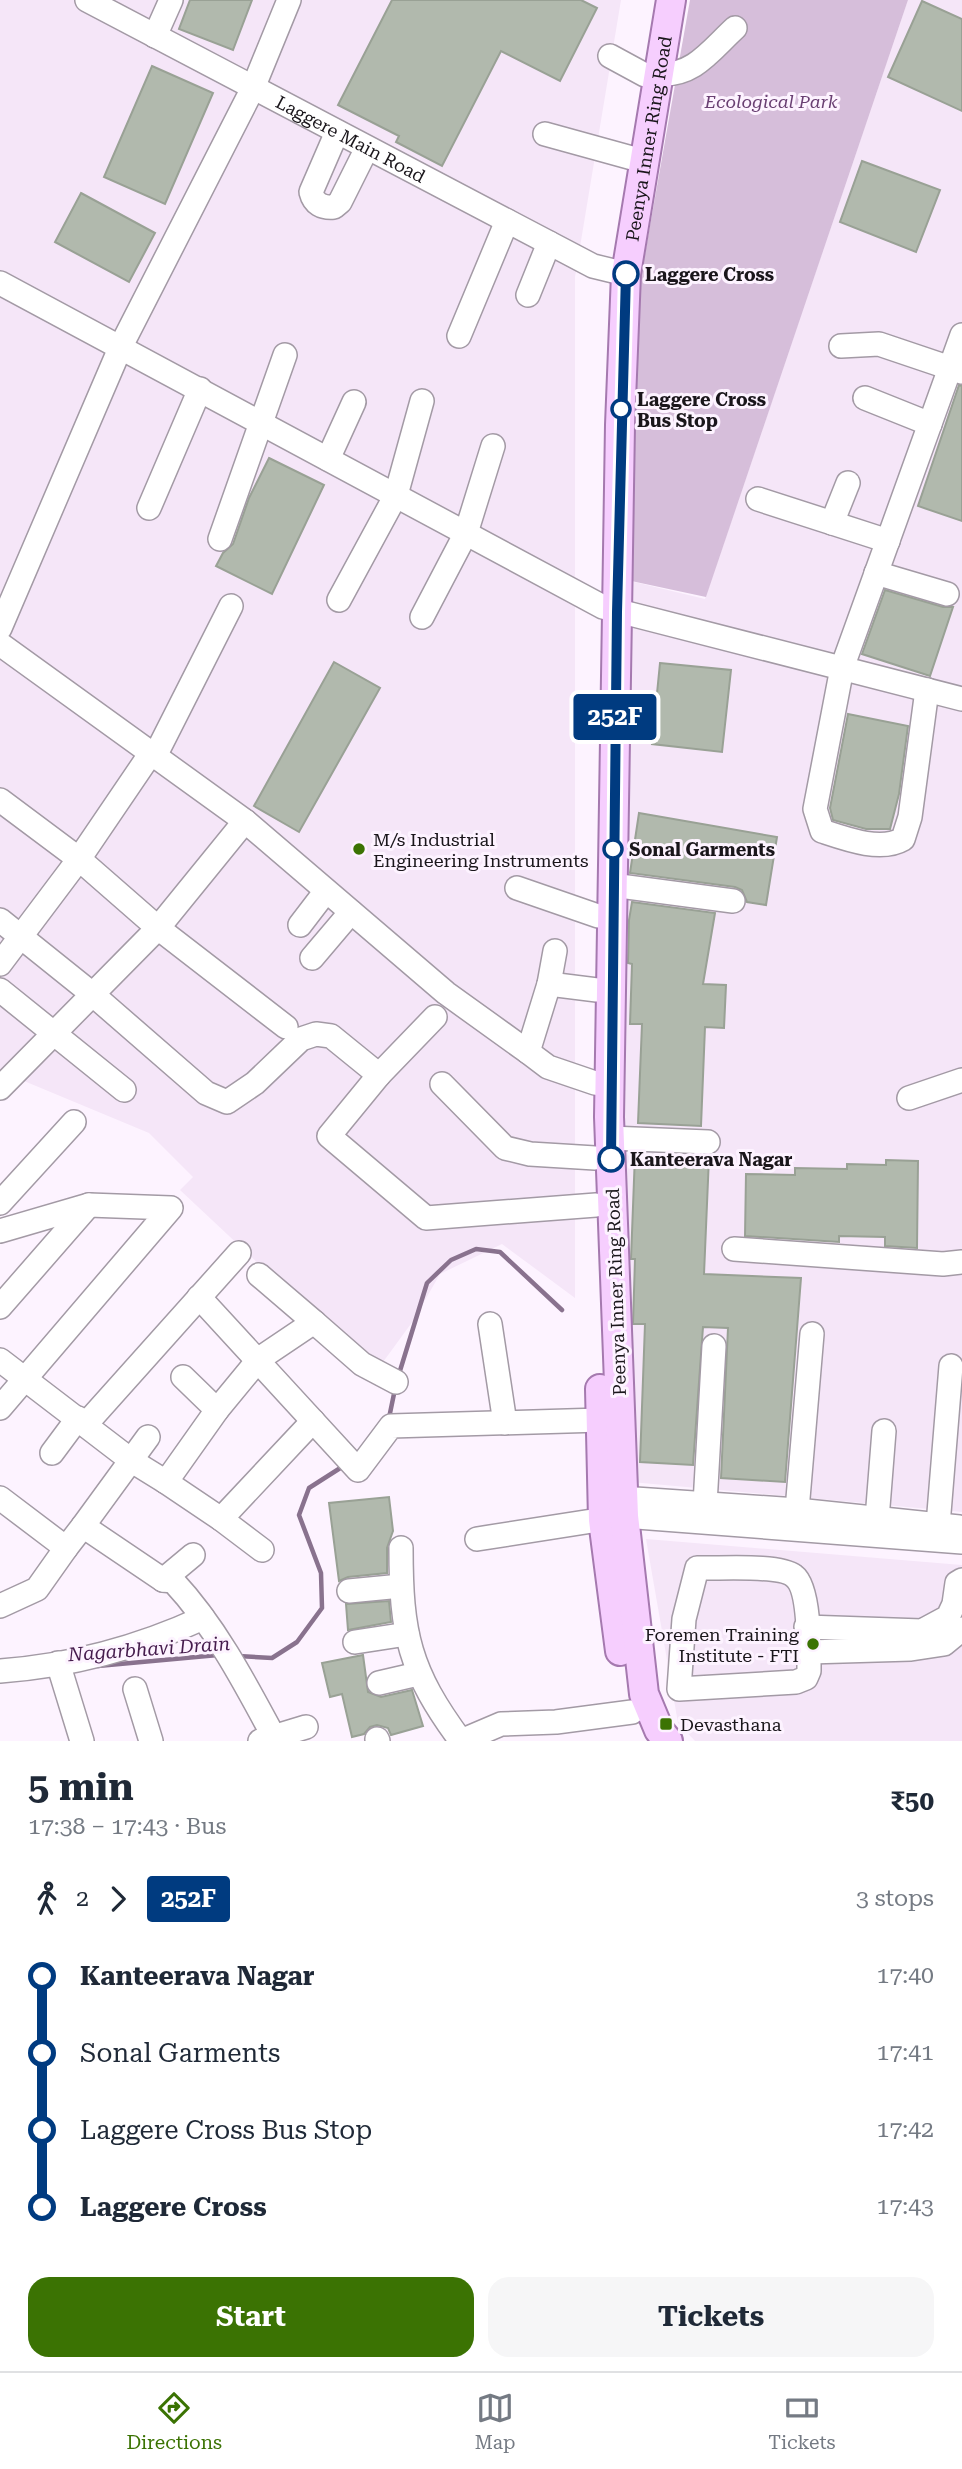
<!DOCTYPE html>
<html lang="en">
<head>
<meta charset="utf-8">
<style>
	body { margin:0; font-family:"Roboto Serif",serif; background:#f6f6f7; color:#1f2937; height:100vh; display:flex; flex-direction:column; font-size:26px; white-space:nowrap }
	* { box-sizing:border-box; margin:0 }
	p { font-size:23px; color:#747a83 }
	.icon { flex:none; width:38px; height:38px; fill:none; stroke:currentColor; stroke-width:2; stroke-linecap:round; stroke-linejoin:round }
	.map { position:relative; height:1741px; overflow:hidden }
	.drawer { display:flex; flex-direction:column; background:#fff; flex:1 }
	.drawer>* { flex:none }
	.badge { padding:0 14px; border-radius:5px; font-size:24px; line-height:46px }
	.map>.badge { position:absolute; translate:-50% -50%; box-shadow:0 0 0 4px #fff }
	.legs { display:flex; align-items:center; gap:10px; height:77px; padding:0 28px; font-size:23px }
	.legs p { margin-inline-start:auto }
	.headline { display:flex; align-items:center; justify-content:space-between; height:119px; padding:0 28px }
	h1 { font-size:38px; font-weight:700; line-height:52px }
	.cta { display:flex; gap:14px; margin-top:auto; padding:14px 28px }
	.cta a { flex:1; height:80px; border-radius:21px; background:#3b7303; color:#fff; font-size:28px; font-weight:700; line-height:80px; text-align:center }
	.cta a+a { background:#f6f6f7; color:#1f2937 }
	ul { padding:0 28px; list-style:none }
	li { display:flex; align-items:center; gap:24px; height:77px; font-size:26px }
	li i { display:grid; place-items:center; width:10px; height:100%; margin:0 9px; background:currentColor }
	li i::after { content:''; width:18px; height:18px; margin:-9px; border:5px solid; border-radius:50%; background:#fff }
	li p { margin-inline-start:auto }
	li:first-child i { background:linear-gradient(#0000 50%,currentColor 0) }
	li:last-child i { background:linear-gradient(currentColor 50%,#0000 0) }
	.dock { display:flex; justify-content:space-around; align-items:center; height:98px; border-top:2px solid #e0e1e3; background:#fff; font-size:19px; color:#747a83 }
	.dock a { display:grid; justify-items:center; gap:4px }
	.dock .active { color:#3b7303 }
	.map>svg:first-child { display:block }
</style>
</head>
<body>
<div class="map">
<svg width="962" height="1741" viewBox="0 0 962 1741">
	<rect width="100%" height="100%" fill="#fdf3ff"/>
	<g fill="#f5e6f8">
		<polygon points="0,0 621,0 575,277 575,1298 502,1244 440,1274 413,1321 375,1373 180,1190 193,1177 149,1133 0,1071"/>
		<polygon points="908,0 962,0 962,1512 620,1481 622,579 705,599"/>
		<polygon points="646,1539 962,1565 962,1741 695,1741 678,1723"/>
	</g>
	<polygon fill="#d6beda" points="690,0 908,0 706,597 622,579 639,288"/>
	<g fill="none" stroke-linecap="round" stroke-linejoin="round">
		<g stroke="#89728e" stroke-width="4.5">
			<polyline points="399,1374 427,1283 451,1260 476,1249 500,1252 562,1310"/>
			<polyline points="389,1418 395,1389"/>
			<polyline points="238,1656 272,1658 297,1642 322,1608 321,1573 299,1515 309,1488 345,1465"/>
			<polyline points="98,1666 218,1655"/>
		</g>
	</g>
	<g fill="#b1b9ad" stroke="#99a195" stroke-width="2">
		<polygon points="190,0 252,0 233,50 179,29"/>
		<polygon points="392,0 581,0 597,8 560,81 501,51 442,166 396,142 399,136 338,105"/>
		<polygon points="922,1 962,19 962,111 888,77"/>
		<polygon points="152,66 213,93 165,204 104,177"/>
		<polygon points="862,161 940,190 916,252 840,222"/>
		<polygon points="81,193 155,233 129,282 55,242"/>
		<polygon points="959,385 962,386 962,521 918,506"/>
		<polygon points="269,458 324,485 272,594 216,566 223,553 233,544 249,498"/>
		<polygon points="885,590 943,607 953,607 930,676 862,654"/>
		<polygon points="334,662 380,688 299,832 254,806"/>
		<polygon points="660,663 731,670 722,752 652,744"/>
		<polygon points="848,714 908,726 899,794 890,829 866,829 833,820 830,808"/>
		<polygon points="639,813 777,837 766,905 747,902 742,890 735,887 630,873"/>
		<polygon points="632,902 715,913 703,984 726,985 724,1028 705,1027 701,1126 638,1123 642,1024 630,1024 632,964 628,963 629,920"/>
		<polygon points="635,1154 709,1157 704,1274 801,1278 785,1482 721,1478 728,1328 703,1327 693,1465 640,1462 645,1324 633,1324 635,1259 631,1259"/>
		<polygon points="886,1160 918,1161 917,1248 885,1246 885,1237 839,1236 839,1242 745,1236 746,1174 795,1175 795,1168 847,1169 847,1164 886,1165"/>
		<polygon points="389,1497 393,1531 387,1548 387,1573 348,1577 339,1581 329,1503"/>
		<polygon points="389,1601 391,1622 348,1630 346,1604"/>
		<polygon points="363,1655 368,1692 381,1697 412,1690 423,1726 391,1735 388,1728 377,1725 370,1727 364,1734 352,1737 342,1694 330,1697 322,1663"/>
	</g>
	<g fill="none" stroke-linecap="round" stroke-linejoin="round">
		<defs>
			<g id="minor">
				<path id="s1" d="M87 0 593 266 626 274"/>
				<polyline points="155,36 171,0"/>
				<polyline points="610,56 645,75"/>
				<path d="M659 74C694 76 710 51 735 28"/>
				<path d="M337 132 311 192C314 204 322 208 334 207L340 202 367 148"/>
				<polyline points="545,134 632,158"/>
				<polyline points="0,283 603,607 962,699"/>
				<polyline points="528,295 549,243"/>
				<polyline points="459,336 507,221"/>
				<polyline points="841,346 879,344 962,372"/>
				<polyline points="865,398 930,424"/>
				<polyline points="328,459 354,402"/>
				<polyline points="758,499 888,541"/>
				<polyline points="149,508 200,389"/>
				<polyline points="832,523 848,483"/>
				<polyline points="220,539 285,355"/>
				<polyline points="876,573 947,594"/>
				<polyline points="339,600 396,495 422,401"/>
				<polyline points="422,617 466,533 493,446"/>
				<polyline points="0,628 121,346 253,88 289,0"/>
				<polyline points="0,644 245,821 446,993 528,1052 548,1067 595,1083 609,1085"/>
				<path d="M927 690 910 817 903 839C881 852 846 839 822 831L815 809 842 668 962 335"/>
				<polyline points="155,756 231,606"/>
				<polyline points="0,800 79,859 158,928 286,1027"/>
				<polyline points="612,885 733,901"/>
				<polyline points="517,888 598,916"/>
				<polyline points="0,920 91,993 206,1093 227,1102 255,1083 301,1039 316,1034 331,1036 379,1075"/>
				<polyline points="300,925 326,891"/>
				<polyline points="312,958 351,912"/>
				<polyline points="0,964 79,859 151,753"/>
				<polyline points="549,984 555,951"/>
				<polyline points="0,990 124,1090"/>
				<polyline points="435,1017 379,1075 329,1136 426,1218 596,1205"/>
				<polyline points="528,1052 549,984 597,990"/>
				<polyline points="442,1084 505,1148 530,1154 595,1158"/>
				<polyline points="0,1088 158,928 245,821"/>
				<polyline points="909,1098 962,1080"/>
				<polyline points="610,1138 708,1142"/>
				<polyline points="0,1203 74,1122"/>
				<polyline points="0,1231 89,1205 171,1208 0,1408"/>
				<polyline points="734,1249 943,1264 962,1262"/>
				<polyline points="259,1275 314,1322"/>
				<polyline points="199,1297 358,1470 391,1426 601,1420"/>
				<polyline points="0,1307 89,1205"/>
				<polyline points="490,1324 505,1423"/>
				<polyline points="0,1360 132,1461 166,1482 217,1410 259,1359 314,1322 362,1364 396,1382"/>
				<polyline points="183,1377 217,1410"/>
				<polyline points="86,1424 239,1253"/>
				<polyline points="52,1453 78,1418"/>
				<polyline points="166,1482 221,1519 313,1421"/>
				<polyline points="606,1497 797,1510 959,1527"/>
				<path d="M0 1498 66 1548 83 1526 163 1580 173 1581C216 1627 246 1685 276 1741"/>
				<polyline points="705,1504 714,1346"/>
				<polyline points="797,1510 812,1334"/>
				<polyline points="221,1519 262,1550"/>
				<polyline points="877,1519 884,1431"/>
				<polyline points="938,1525 951,1366"/>
				<polyline points="83,1526 148,1437"/>
				<polyline points="477,1539 624,1516 962,1542"/>
				<path d="M401 1548C401 1634 409 1671 461 1741"/>
				<path d="M697 1568C718 1569 779 1564 794 1576 810 1588 809 1651 809 1671L806 1678 796 1682 679 1689 684 1619Z"/>
				<polyline points="163,1580 193,1555"/>
				<polyline points="349,1591 401,1586"/>
				<polyline points="0,1606 37,1589 66,1548"/>
				<polyline points="806,1627 922,1631 948,1617 954,1604 957,1583 962,1580"/>
				<polyline points="355,1642 407,1634"/>
				<polyline points="809,1652 911,1649 944,1644 962,1629"/>
				<polyline points="58,1663 82,1741"/>
				<path d="M0 1671C69 1666 140 1647 203 1618"/>
				<polyline points="379,1683 418,1674"/>
				<polyline points="135,1689 151,1741"/>
				<polyline points="377,1739 378,1741"/>
				<polyline points="260,1741 306,1727"/>
				<polyline points="461,1741 501,1724 556,1722 632,1712"/>
			</g>
			<g id="major">
				<polyline points="600,1389 603,1520 620,1651"/>
				<path id="s2" d="M668 1741 659 1730 644 1694 624 1516 609 1117 620 425 626 274 671 0"/>
			</g>
		</defs>
		<use href="#minor" stroke="#a39aa5" stroke-width="26"/>
		<use href="#major" stroke="#a579af" stroke-width="32"/>
		<use href="#minor" stroke="#fff" stroke-width="23"/>
		<use href="#major" stroke="#f6cefe" stroke-width="28"/>
	</g>
	<g fill="none" stroke-linecap="round" stroke-linejoin="round">
		<defs>
			<polyline id="line-1" points="611,1159 617,612 626,274"/>
		</defs>
		<use href="#line-1" stroke="#fff" stroke-width="16"/>
		<use href="#line-1" stroke="#003b80" stroke-width="10"/>
	</g>
	<g fill="#fff" stroke="#003b80" stroke-width="3.5">
		<circle cx="626" cy="274" r="12"/>
		<circle cx="621" cy="409" r="9"/>
		<circle cx="613" cy="849" r="9"/>
		<circle cx="611" cy="1159" r="12"/>
	</g>
	<g fill="#3b7303" stroke="#fdf3ff" stroke-width="2.5">
		<circle cx="359" cy="849" r="7"/>
		<circle cx="813" cy="1644" r="7"/>
		<rect x="659" y="1717" width="14" height="14" rx="3.5"/>
	</g>
	<g text-anchor="middle" dominant-baseline="central" stroke-width="6" stroke-linejoin="round" paint-order="stroke">
		<g font-size="18" font-style="italic" fill="#6a4073" stroke="#fdf3ff">
			<text x="771" y="101">Ecological Park</text>
		</g>
		<g font-size="18" fill="#1a161b" stroke="#fdf3ff">
			<text stroke="none"><textPath href="#s1" startOffset="298">Laggere Main Road</textPath></text>
			<text stroke="none"><textPath href="#s2" startOffset="1612">Peenya Inner Ring Road</textPath></text>
			<text transform="translate(616 1292) rotate(-92)">Peenya Inner Ring Road</text>
		</g>
		<g font-size="18" font-weight="bold" fill="#1a161b" stroke="#fdf3ff" text-anchor="start">
			<text x="645" y="274">Laggere Cross</text>
			<text x="637" y="399">Laggere Cross<tspan x="637" dy="21">Bus Stop</tspan></text>
			<text x="629" y="849">Sonal Garments</text>
			<text x="630" y="1159">Kanteerava Nagar</text>
		</g>
		<g font-size="18" fill="#1a161b" stroke="#fdf3ff" text-anchor="start">
			<text x="373" y="839">M/s Industrial<tspan x="373" dy="21">Engineering Instruments</tspan></text>
			<text x="799" y="1634" text-anchor="end">Foremen Training<tspan x="799" dy="21">Institute - FTI</tspan></text>
			<text x="680" y="1724">Devasthana</text>
		</g>
		<g font-size="19" font-style="italic" fill="#451c4d" stroke="#fdf3ff">
			<text transform="translate(149 1649) rotate(-4)">Nagarbhavi Drain</text>
		</g>
	</g>
</svg>
<b class="badge" style="left:615px;top:717px;background:#003b80;color:#fff">252F</b>
</div>
<section class="drawer">
<div class="headline"><div><h1>5 min</h1><p>17:38 – 17:43 · Bus</p></div><b>₹50</b></div>
<div class="legs"><svg class="icon" aria-label="walk" viewBox="0 0 24 24"><circle cx="13" cy="4" r="2"/><path d="M13 8l-2 6 4 7M11 14l-3 7M7 12l3-4h3l4 4"/></svg>2<svg class="icon" aria-label="forward" viewBox="0 0 24 24"><path d="M9 5l7 7-7 7"/></svg><b class="badge" style="background:#003b80;color:#fff">252F</b><p>3 stops</p></div>
<ul>
<li><i style="color:#003b80"></i><b>Kanteerava Nagar</b><p>17:40</p></li>
<li><i style="color:#003b80"></i><span>Sonal Garments</span><p>17:41</p></li>
<li><i style="color:#003b80"></i><span>Laggere Cross Bus Stop</span><p>17:42</p></li>
<li><i style="color:#003b80"></i><b>Laggere Cross</b><p>17:43</p></li>
</ul>
<div class="cta"><a>Start</a><a>Tickets</a></div>
</section>
<nav class="dock">
<a class="active"><svg class="icon" aria-label="directions" viewBox="0 0 24 24"><path d="M12 3l9 9-9 9-9-9zM9 14v-3h6M13 9l2 2-2 2"/></svg>Directions</a>
<a><svg class="icon" aria-label="map" viewBox="0 0 24 24"><path d="M3 6l6-2 6 2 6-2v14l-6 2-6-2-6 2zM9 4v14M15 6v14"/></svg>Map</a>
<a><svg class="icon" aria-label="tickets" viewBox="0 0 24 24"><path d="M3 7h18v10H3zM15 7v10"/></svg>Tickets</a>
</nav>
</body>
</html>
